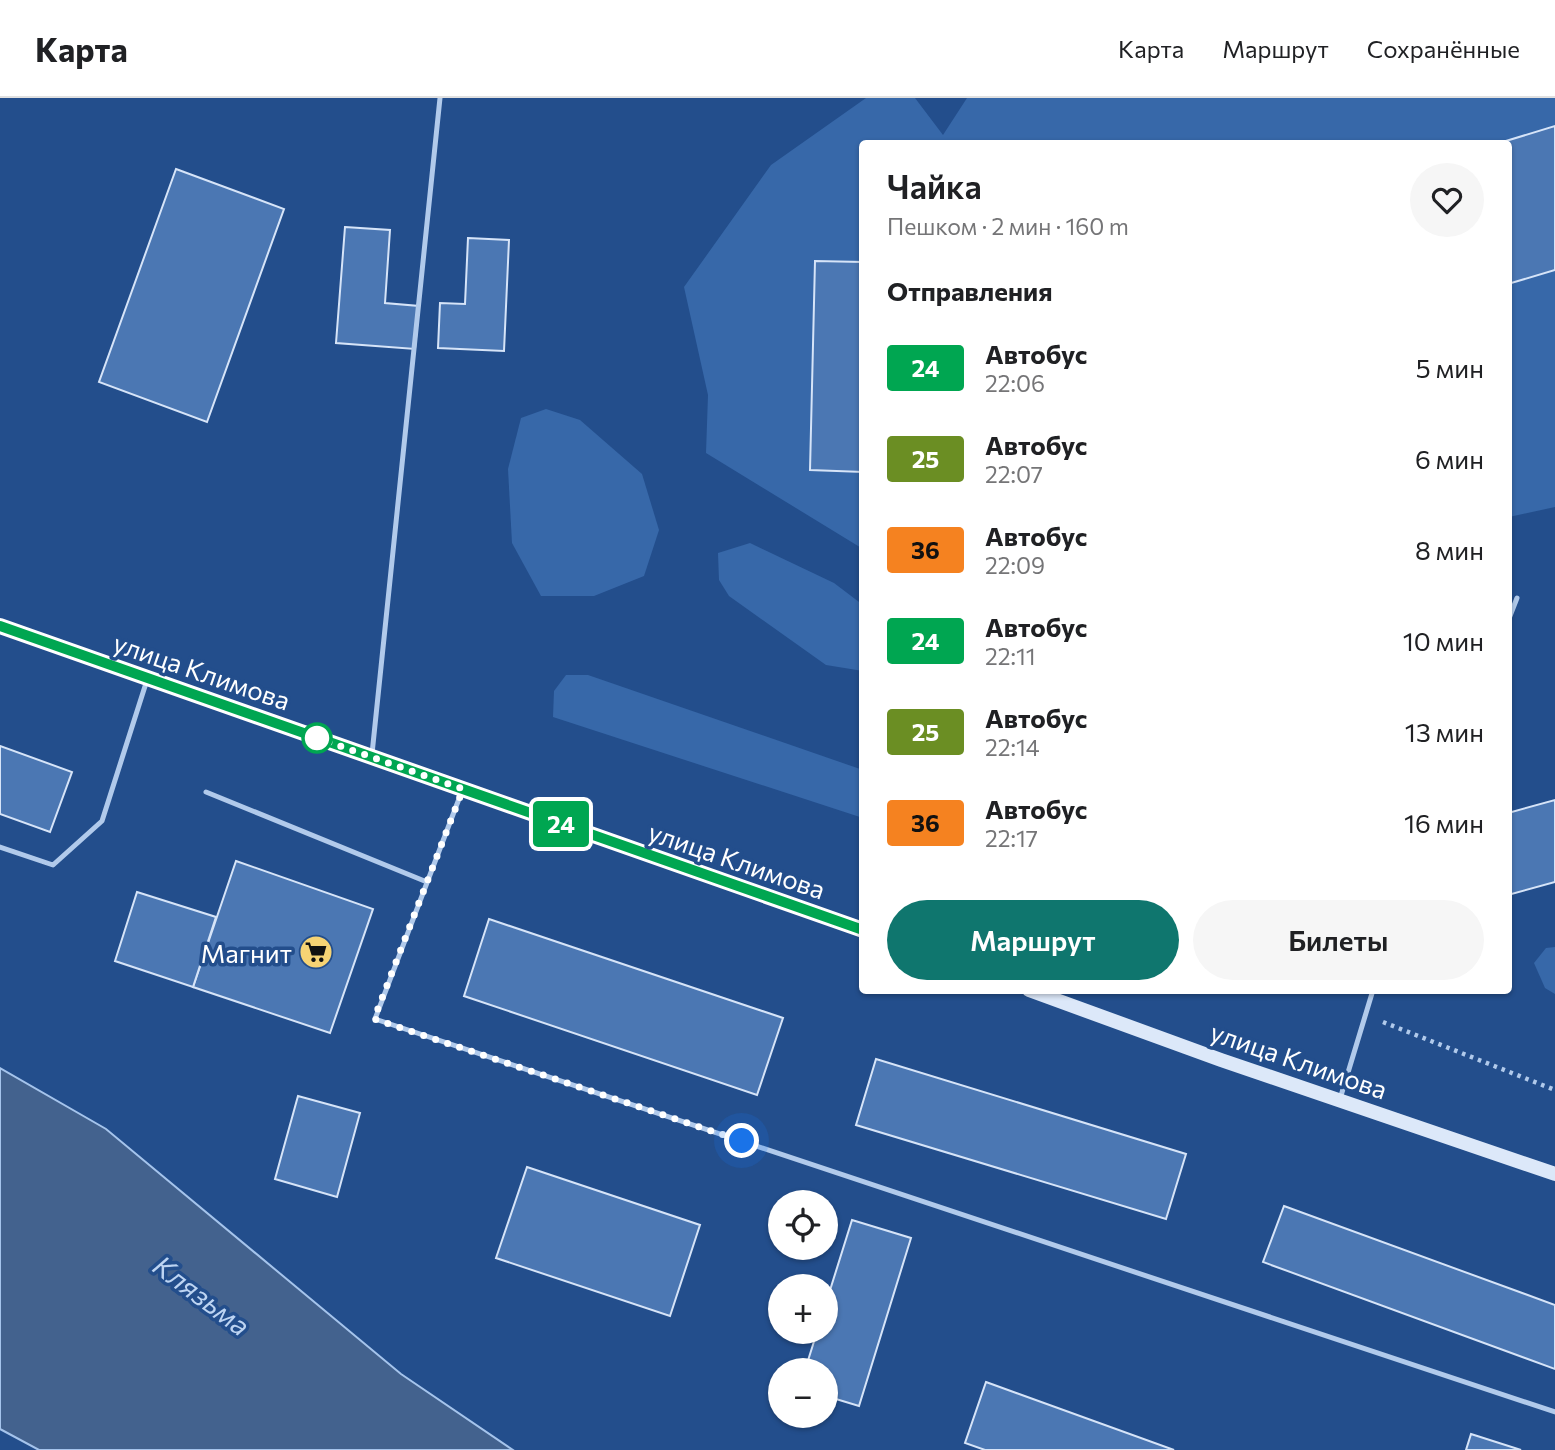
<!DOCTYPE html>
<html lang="ru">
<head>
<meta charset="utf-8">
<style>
	body { margin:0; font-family:Commissioner,sans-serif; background:#f6f6f6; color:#202124; height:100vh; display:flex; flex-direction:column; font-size:26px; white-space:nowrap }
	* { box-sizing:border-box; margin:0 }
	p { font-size:23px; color:#757577 }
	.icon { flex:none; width:38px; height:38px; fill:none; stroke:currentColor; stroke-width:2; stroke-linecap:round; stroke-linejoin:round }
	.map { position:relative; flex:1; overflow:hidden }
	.side { position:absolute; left:859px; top:42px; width:653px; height:854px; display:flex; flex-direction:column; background:#fff; border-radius:7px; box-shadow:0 2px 5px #0004 }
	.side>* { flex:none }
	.badge { padding:0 14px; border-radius:5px; font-size:24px; line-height:46px }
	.tools { position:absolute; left:768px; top:1092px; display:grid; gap:14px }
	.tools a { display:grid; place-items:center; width:70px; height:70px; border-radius:50%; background:#fff; box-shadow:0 2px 5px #0004; font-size:35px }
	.you { position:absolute; width:35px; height:35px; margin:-18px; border:5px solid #fff; border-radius:50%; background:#1a73e8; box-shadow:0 0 0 10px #1a73e833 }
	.map>.badge { position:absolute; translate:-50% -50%; box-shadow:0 0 0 4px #fff }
	h2 { padding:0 28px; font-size:26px; line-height:63px }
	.round { display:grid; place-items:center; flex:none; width:74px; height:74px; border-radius:37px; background:#f6f6f6 }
	.headline { display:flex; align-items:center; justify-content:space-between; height:119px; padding:0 28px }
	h1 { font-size:33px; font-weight:600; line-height:52px }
	.cta { display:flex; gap:14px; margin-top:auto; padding:14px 28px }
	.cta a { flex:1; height:80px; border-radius:42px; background:#0f766e; color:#fff; font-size:28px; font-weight:600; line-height:80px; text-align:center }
	.cta a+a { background:#f6f6f6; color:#202124 }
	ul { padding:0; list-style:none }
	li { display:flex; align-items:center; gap:21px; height:91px; padding:0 28px }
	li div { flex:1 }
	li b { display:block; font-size:26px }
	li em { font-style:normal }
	li .badge { min-width:77px; font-weight:700; text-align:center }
	header { display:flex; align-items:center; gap:42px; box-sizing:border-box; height:98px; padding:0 35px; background:#fff; border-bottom:2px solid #e0e0e0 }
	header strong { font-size:33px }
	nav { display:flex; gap:38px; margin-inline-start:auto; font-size:24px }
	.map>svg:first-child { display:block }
</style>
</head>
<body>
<header>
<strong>Карта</strong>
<nav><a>Карта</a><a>Маршрут</a><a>Сохранённые</a></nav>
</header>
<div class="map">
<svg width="1555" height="1352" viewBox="0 0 1555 1352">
	<rect width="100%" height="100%" fill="#234e8c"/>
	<g fill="#3768a9">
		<polygon points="866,0 915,0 943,37 967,0 1555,0 1555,409 1509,419 1508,46 863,46 863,451 706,355 708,297 684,189 771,67"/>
		<polygon points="546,311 580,322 642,376 659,432 644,478 594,498 541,498 512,445 508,371 521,320"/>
		<polygon points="750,445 834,485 863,507 863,573 826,567 729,498 719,482 718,455"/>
		<polygon points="566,577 588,577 863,672 863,720 553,619 554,593"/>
		<polygon points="1555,849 1555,896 1545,890 1534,865 1546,850"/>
	</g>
	<polygon fill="#43628e" stroke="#a5c4ec" stroke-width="2" points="0,970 106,1031 401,1276 513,1352 39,1352 0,1331"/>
	<g fill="#4b77b3" stroke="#d6e4f8" stroke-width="2">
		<polygon points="1555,28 1555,172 1508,186 1508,46 1496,46"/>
		<polygon points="176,71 284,111 207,324 99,284"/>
		<polygon points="345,129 390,132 385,205 419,208 415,251 336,245"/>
		<polygon points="468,140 509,142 504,253 438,250 440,205 465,206"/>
		<polygon points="815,163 863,164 863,374 810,372"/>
		<polygon points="0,648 72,674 50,734 0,716"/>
		<polygon points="1555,702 1555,784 1508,797 1508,715"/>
		<polygon points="236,763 373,811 330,935 193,889"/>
		<polygon points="137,794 216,819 193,889 115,863"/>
		<polygon points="489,821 783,920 757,997 464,898"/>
		<polygon points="876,961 1186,1056 1166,1121 856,1027"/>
		<polygon points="298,998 360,1015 337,1099 275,1081"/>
		<polygon points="527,1069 700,1127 670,1218 496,1160"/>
		<polygon points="1284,1108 1555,1207 1555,1271 1263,1164"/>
		<polygon points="852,1122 911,1140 859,1308 826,1298 826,1272 805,1272 817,1234 826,1234 826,1205"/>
		<polygon points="986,1284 1174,1352 985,1352 965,1345"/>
		<polygon points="1471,1336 1521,1352 1466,1352"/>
	</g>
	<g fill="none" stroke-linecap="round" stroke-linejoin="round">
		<polyline stroke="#b1caeb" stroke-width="4.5" stroke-dasharray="3.5 5" stroke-linecap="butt" points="1383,924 1555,992"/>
		<g stroke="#b1caeb" stroke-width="5">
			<polyline points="1508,523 1517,500"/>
			<polyline points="372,656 440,0"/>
			<polyline points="462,693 375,921 1555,1314"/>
			<polyline points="206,694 427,784"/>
			<polyline points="0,749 53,767 102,723 147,582"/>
			<polyline points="1340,1001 1373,892"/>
		</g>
		<g stroke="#dce8f9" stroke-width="14">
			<polyline points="0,528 863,832"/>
			<polyline points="1029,892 1221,962 1555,1076"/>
		</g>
	</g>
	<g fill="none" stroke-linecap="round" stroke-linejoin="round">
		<defs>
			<polyline id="line" points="0,528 863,832"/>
		</defs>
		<use href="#line" stroke="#fff" stroke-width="16"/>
		<use href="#line" stroke="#00a651" stroke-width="10"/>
		<polyline stroke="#fff" stroke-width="7" stroke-dasharray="0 12.6" points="317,640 463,691 374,921 742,1043"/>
	</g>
	<defs>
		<symbol id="supermarket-disc" viewBox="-11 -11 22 22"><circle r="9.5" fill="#f6d374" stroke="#234e8c"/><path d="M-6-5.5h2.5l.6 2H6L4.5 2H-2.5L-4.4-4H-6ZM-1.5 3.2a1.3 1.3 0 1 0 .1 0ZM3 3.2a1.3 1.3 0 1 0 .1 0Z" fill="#111"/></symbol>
	</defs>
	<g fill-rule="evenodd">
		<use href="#supermarket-disc" x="297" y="835" width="38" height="38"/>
	</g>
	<circle fill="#fff" stroke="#00a651" stroke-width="3.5" cx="317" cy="640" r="14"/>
	<g text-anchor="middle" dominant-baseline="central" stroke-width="7" stroke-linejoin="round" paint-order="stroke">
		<g font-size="26" fill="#fff" stroke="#234e8c">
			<text transform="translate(202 573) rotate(19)">улица Климова</text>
			<text transform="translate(737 762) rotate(19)">улица Климова</text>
			<text transform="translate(1299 962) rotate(19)">улица Климова</text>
		</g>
		<g font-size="26" fill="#fff" stroke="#234e8c" text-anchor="end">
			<text x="292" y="854">Магнит</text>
		</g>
		<g font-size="28" font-style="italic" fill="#bdd4f2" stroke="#234e8c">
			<text transform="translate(202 1197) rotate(37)">Клязьма</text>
		</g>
	</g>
</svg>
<div class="tools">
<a><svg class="icon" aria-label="locate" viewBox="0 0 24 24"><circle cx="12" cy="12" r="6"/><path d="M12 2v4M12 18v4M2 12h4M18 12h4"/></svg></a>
<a>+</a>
<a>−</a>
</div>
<div class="you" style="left:742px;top:1043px"></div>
<b class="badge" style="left:561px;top:726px;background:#00a651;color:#fff">24</b>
<section class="side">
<div class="headline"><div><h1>Чайка</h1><p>Пешком · 2 мин · 160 m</p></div><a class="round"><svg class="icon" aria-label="heart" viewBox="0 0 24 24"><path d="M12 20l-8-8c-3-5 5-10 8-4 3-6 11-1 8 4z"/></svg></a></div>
<h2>Отправления</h2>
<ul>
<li><span class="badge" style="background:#00a651;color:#fff">24</span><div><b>Автобус</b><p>22:06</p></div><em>5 мин</em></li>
<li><span class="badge" style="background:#6b8e23;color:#fff">25</span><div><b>Автобус</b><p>22:07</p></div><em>6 мин</em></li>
<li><span class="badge" style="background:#f58220;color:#111">36</span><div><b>Автобус</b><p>22:09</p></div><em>8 мин</em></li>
<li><span class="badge" style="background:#00a651;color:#fff">24</span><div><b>Автобус</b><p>22:11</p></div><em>10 мин</em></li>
<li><span class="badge" style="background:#6b8e23;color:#fff">25</span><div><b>Автобус</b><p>22:14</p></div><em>13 мин</em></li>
<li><span class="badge" style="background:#f58220;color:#111">36</span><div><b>Автобус</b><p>22:17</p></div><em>16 мин</em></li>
</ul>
<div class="cta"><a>Маршрут</a><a>Билеты</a></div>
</section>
</div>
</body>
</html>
